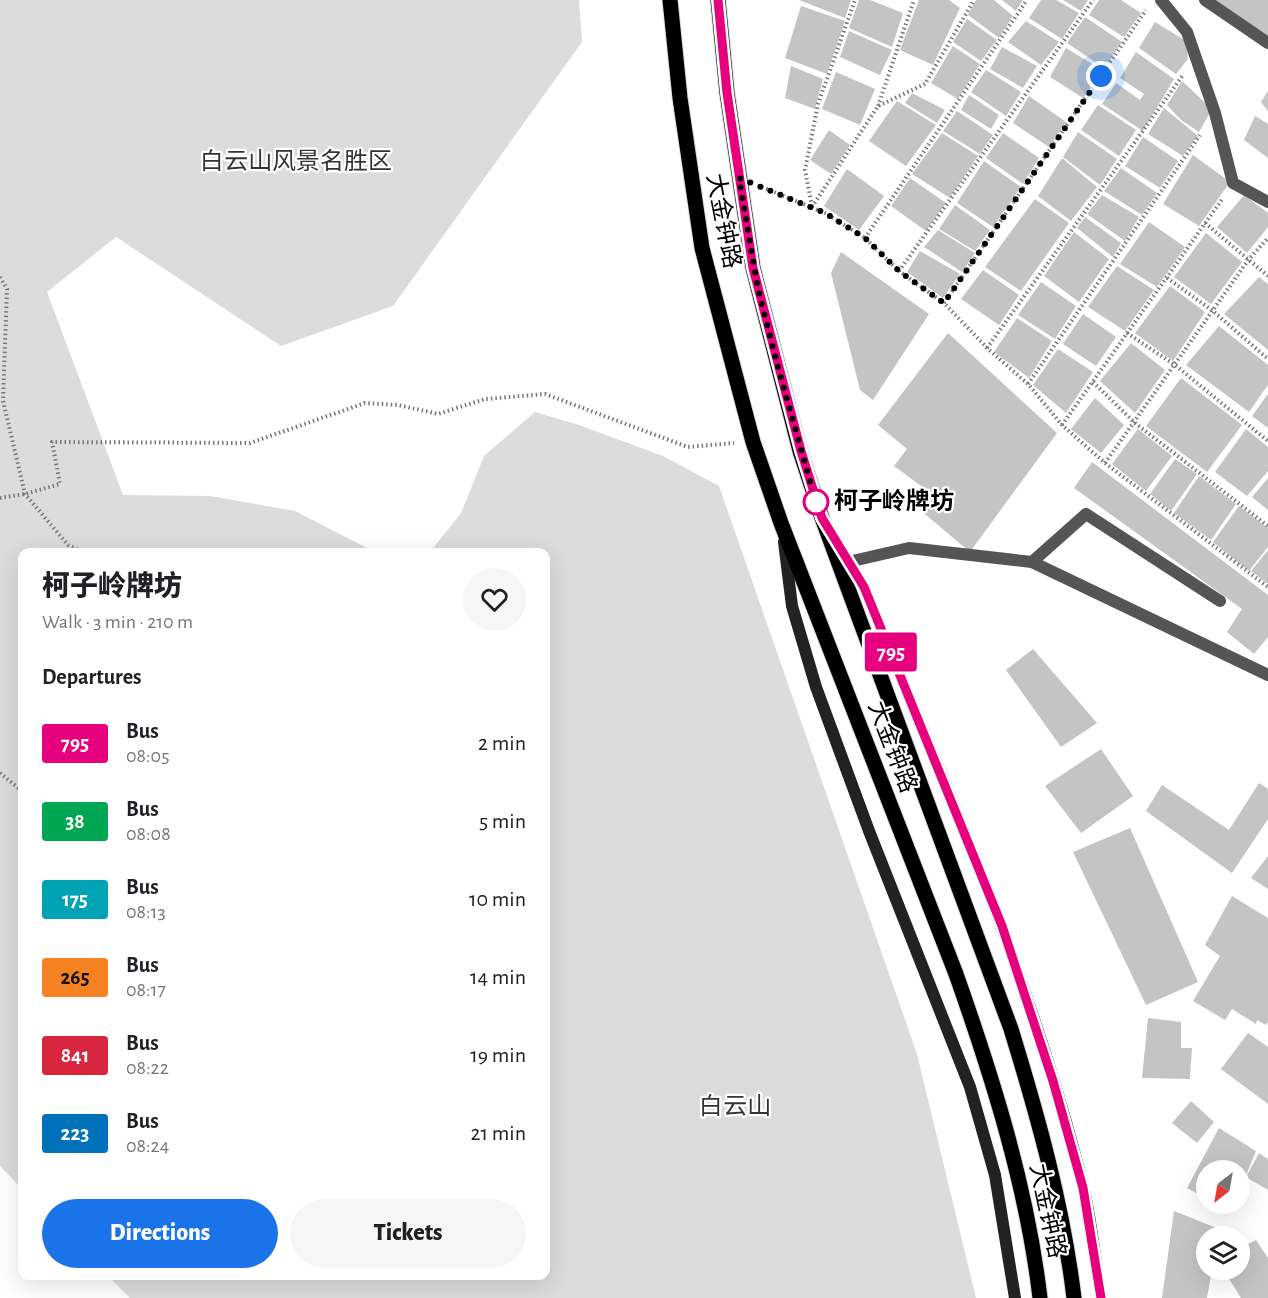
<!DOCTYPE html>
<html lang="en">
<head>
<meta charset="utf-8">
<style>
	body { margin:0; font-family:"Alegreya Sans","Noto Sans SC",sans-serif; background:#f6f6f6; color:#202124; height:100vh; display:flex; flex-direction:column; font-size:22px; white-space:nowrap }
	* { box-sizing:border-box; margin:0 }
	p { font-size:20px; color:#757577 }
	.icon { flex:none; width:33px; height:33px; fill:none; stroke:currentColor; stroke-width:2; stroke-linecap:round; stroke-linejoin:round }
	.map { position:relative; flex:1; overflow:hidden }
	.side { position:absolute; left:18px; top:548px; width:532px; height:732px; display:flex; flex-direction:column; background:#fff; border-radius:12px; box-shadow:0 6px 24px #0002 }
	.side>* { flex:none }
	.badge { padding:0 12px; border-radius:4px; font-size:21px; line-height:39px }
	.needle { width:39px; rotate:211deg }
	.buttons { position:absolute; left:1196px; top:1160px; display:grid; gap:12px }
	.buttons a { display:grid; place-items:center; width:54px; height:54px; border-radius:50%; background:#fff; box-shadow:0 6px 24px #0002; font-size:30px }
	.you { position:absolute; width:30px; height:30px; margin:-15px; border:4px solid #fff; border-radius:50%; background:#1a73e8; box-shadow:0 0 0 9px #1a73e833 }
	.map>.badge { position:absolute; translate:-50% -50%; box-shadow:0 0 0 3px #fff }
	h2 { padding:0 24px; font-size:22px; line-height:54px }
	.round { display:grid; place-items:center; flex:none; width:63px; height:63px; border-radius:32px; background:#f6f6f6 }
	.summary { display:flex; align-items:center; justify-content:space-between; height:102px; padding:0 24px }
	h1 { font-size:28px; font-weight:800; line-height:45px }
	.primary-button { display:flex; gap:12px; margin-top:auto; padding:12px 24px }
	.primary-button a { flex:1; height:69px; border-radius:36px; background:#1a73e8; color:#fff; font-size:24px; font-weight:800; line-height:69px; text-align:center }
	.primary-button a+a { background:#f6f6f6; color:#202124 }
	ul { padding:0; list-style:none }
	li { display:flex; align-items:center; gap:18px; height:78px; padding:0 24px }
	li div { flex:1 }
	li b { display:block; font-size:22px }
	li em { font-style:normal }
	li .badge { min-width:66px; font-weight:700; text-align:center }
	.map>svg:first-child { display:block }
</style>
</head>
<body>
<div class="map">
<svg width="1268" height="1298" viewBox="0 0 1268 1298">
	<rect width="100%" height="100%" fill="#fff"/>
	<g fill="#dcdcdc">
		<polygon points="0,0 579,0 582,42 393,306 281,346 116,237 47,292 123,495 210,496 295,511 375,552 22,552 22,1189 0,1166"/>
		<polygon points="535,412 579,425 663,456 719,486 917,1054 976,1298 130,1298 107,1275 546,1275 546,552 424,552 434,547 461,513 484,456"/>
	</g>
	<g fill="#c4c4c4">
		<polygon points="799,0 851,0 845,18"/>
		<polygon points="859,0 870,0 903,13 892,47 849,28"/>
		<polygon points="919,0 949,0 960,8 933,65 900,50"/>
		<polygon points="976,0 994,0 1013,16 999,38 968,15"/>
		<polygon points="1002,0 1023,0 1016,11"/>
		<polygon points="1041,0 1056,0 1079,13 1062,39 1029,18"/>
		<polygon points="1063,0 1088,0 1081,11"/>
		<polygon points="1099,0 1121,0 1141,13 1124,37 1089,15"/>
		<polygon points="1214,0 1268,0 1268,36"/>
		<polygon points="801,6 845,21 827,74 785,58"/>
		<polygon points="1085,17 1122,42 1104,68 1067,43"/>
		<polygon points="967,19 997,40 981,61 953,42"/>
		<polygon points="1026,21 1059,42 1041,65 1008,42"/>
		<polygon points="1155,22 1186,41 1188,59 1176,74 1139,48"/>
		<polygon points="849,31 892,50 880,75 840,57"/>
		<polygon points="953,46 980,64 958,99 931,83"/>
		<polygon points="1002,47 1037,66 1023,88 990,69"/>
		<polygon points="1066,48 1102,70 1083,98 1050,77"/>
		<polygon points="1136,52 1174,79 1143,131 1102,104 1116,83 1140,100 1144,94 1120,78"/>
		<polygon points="791,66 823,79 815,109 785,98"/>
		<polygon points="986,70 1021,92 1006,116 971,92"/>
		<polygon points="836,72 875,89 860,125 822,109"/>
		<polygon points="1182,81 1212,109 1199,132 1181,120 1167,105"/>
		<polygon points="1268,91 1268,111 1261,102"/>
		<polygon points="912,93 945,110 937,123 905,103"/>
		<polygon points="969,95 999,115 991,129 961,110"/>
		<polygon points="1029,96 1066,122 1049,147 1013,123"/>
		<polygon points="897,101 936,125 906,166 869,141"/>
		<polygon points="1098,105 1136,130 1119,156 1081,130"/>
		<polygon points="1164,108 1198,136 1183,156 1148,134"/>
		<polygon points="957,111 993,135 980,154 943,131"/>
		<polygon points="1255,116 1268,124 1268,158 1244,140"/>
		<polygon points="829,130 850,145 831,174 810,160"/>
		<polygon points="1078,132 1117,159 1100,185 1063,157"/>
		<polygon points="942,133 978,156 950,198 912,174"/>
		<polygon points="1003,133 1039,158 1023,184 986,158"/>
		<polygon points="1143,137 1178,161 1160,188 1125,166"/>
		<polygon points="1193,155 1230,182 1199,226 1163,204"/>
		<polygon points="1062,158 1097,187 1071,221 1038,196"/>
		<polygon points="984,161 1021,187 993,227 957,203"/>
		<polygon points="1121,168 1157,193 1142,215 1104,191"/>
		<polygon points="847,169 884,196 859,230 824,206"/>
		<polygon points="910,178 946,203 926,231 891,206"/>
		<polygon points="1102,195 1139,217 1125,241 1087,214"/>
		<polygon points="1244,195 1268,213 1268,227 1247,253 1217,227"/>
		<polygon points="1035,199 1069,223 1021,291 985,267"/>
		<polygon points="955,205 990,230 975,251 939,229"/>
		<polygon points="1085,217 1121,243 1113,257 1077,228"/>
		<polygon points="1149,222 1185,247 1157,287 1120,264"/>
		<polygon points="938,230 975,253 962,272 924,247"/>
		<polygon points="1074,232 1109,259 1079,302 1044,276"/>
		<polygon points="1206,233 1242,262 1211,304 1174,277"/>
		<polygon points="920,251 960,274 943,298 907,272"/>
		<polygon points="841,252 929,314 873,400 860,390 831,273"/>
		<polygon points="1117,266 1154,290 1125,331 1088,307"/>
		<polygon points="983,270 1019,295 999,325 961,299"/>
		<polygon points="1259,277 1268,284 1268,350 1224,314"/>
		<polygon points="1041,282 1076,306 1055,339 1018,315"/>
		<polygon points="1170,286 1205,312 1173,361 1135,333"/>
		<polygon points="1083,314 1116,337 1096,366 1063,344"/>
		<polygon points="1017,318 1052,341 1029,378 994,352"/>
		<polygon points="1219,326 1268,365 1268,385 1249,412 1186,365"/>
		<polygon points="948,333 1057,433 970,552 920,510 932,494 894,466 907,449 878,425"/>
		<polygon points="1131,343 1165,370 1135,413 1100,381"/>
		<polygon points="1058,349 1093,372 1066,413 1033,385"/>
		<polygon points="1181,378 1242,425 1207,472 1146,426"/>
		<polygon points="1268,394 1268,428 1252,416"/>
		<polygon points="1095,398 1124,425 1101,453 1071,429"/>
		<polygon points="1138,429 1172,456 1146,491 1112,464"/>
		<polygon points="1246,429 1268,447 1268,471 1247,496 1215,472"/>
		<polygon points="1175,459 1197,474 1171,511 1150,494"/>
		<polygon points="1092,462 1268,595 1268,637 1254,654 1227,632 1242,609 1074,488"/>
		<polygon points="1199,476 1236,504 1211,540 1174,513"/>
		<polygon points="1268,478 1268,510 1252,497"/>
		<polygon points="1239,506 1268,528 1268,547 1249,571 1213,542"/>
		<polygon points="1268,550 1268,584 1251,571"/>
		<polygon points="1033,649 1097,723 1061,747 1006,670"/>
		<polygon points="1101,749 1133,796 1081,833 1045,786"/>
		<polygon points="1259,783 1268,789 1268,819 1232,873 1146,811 1162,785 1229,830"/>
		<polygon points="1130,828 1198,982 1146,1005 1073,852"/>
		<polygon points="1268,856 1268,889 1251,878"/>
		<polygon points="1232,896 1268,918 1268,1022 1266,1025 1257,1020 1256,1024 1232,1009 1225,1020 1193,1001 1220,956 1205,945"/>
		<polygon points="1148,1018 1181,1022 1181,1048 1192,1048 1190,1079 1142,1078"/>
		<polygon points="1248,1033 1268,1047 1268,1104 1221,1069"/>
		<polygon points="1191,1101 1214,1122 1197,1143 1172,1123"/>
		<polygon points="1219,1128 1256,1151 1239,1193 1239,1170 1206,1170 1206,1198 1187,1188"/>
		<polygon points="1259,1153 1268,1159 1268,1190 1246,1177"/>
		<polygon points="1215,1203 1235,1203 1232,1212"/>
		<polygon points="1174,1211 1219,1229 1218,1236 1206,1236 1206,1269 1212,1269 1207,1298 1162,1298"/>
		<polygon points="1256,1240 1268,1258 1268,1298 1241,1298 1223,1269 1239,1269 1239,1249"/>
	</g>
	<g fill="none" stroke-linecap="round" stroke-linejoin="round">
		<defs>
			<g id="primary">
				<path d="M670 0 680 98 702 248 753 442 781 523 956 974C993 1079 1027 1187 1040 1298"/>
				<path d="M718 0 727 93 753 268 800 451 822 518 1011 1029C1038 1117 1063 1206 1074 1298"/>
			</g>
		</defs>
		<use href="#primary" stroke="#dbdbdb" stroke-width="17"/>
		<g stroke="#777" stroke-width="4" stroke-dasharray="1.5 3" stroke-linecap="butt">
			<polyline points="878,106 914,0"/>
			<polyline points="762,187 825,213 865,238 899,271 944,303 987,348 1028,384 1062,425 1105,463 1268,587"/>
			<polyline points="812,206 805,170 818,104 855,0"/>
			<polyline points="812,207 878,106 925,84 974,0"/>
			<polyline points="1205,223 1268,276"/>
			<polyline points="865,238 1027,0"/>
			<polyline points="899,271 1093,0"/>
			<polyline points="0,277 7,289 3,401 25,494 68,545 83,552"/>
			<polyline points="1167,278 1213,311 1268,359"/>
			<polyline points="944,303 1146,10"/>
			<polyline points="1127,333 1175,365 1268,441"/>
			<polyline points="987,348 1183,75"/>
			<polyline points="1093,382 1135,423 1268,526"/>
			<polyline points="1028,384 1200,135"/>
			<polyline points="1062,425 1223,198"/>
			<polyline points="1105,463 1249,259 1268,238"/>
			<polyline points="0,498 25,494 60,484 52,442 250,443 365,403 398,405 438,414 485,399 545,394 688,447 734,443"/>
			<polyline points="0,773 22,791"/>
		</g>
		<g stroke="#555" stroke-width="12">
			<polyline points="1161,0 1187,32 1215,113 1233,183 1268,202"/>
			<polyline points="1205,0 1268,43"/>
			<polyline points="848,562 909,548 1032,562 1268,675"/>
			<polyline points="1032,562 1086,514 1220,601"/>
		</g>
		<g stroke="#222" stroke-width="12">
			<path d="M834 539 864 587C944 783 1032 979 1083 1186 1092 1223 1095 1261 1101 1298"/>
			<polyline points="784,542 792,606 816,687 869,831 970,1087 995,1175 1015,1298"/>
		</g>
		<use href="#primary" stroke="#000" stroke-width="15"/>
	</g>
	<g fill="none" stroke-linecap="round" stroke-linejoin="round">
		<defs>
			<polyline id="line" points="718,0 727,93 753,268 801,451 822,518 864,587 1002,926 1053,1081 1083,1188 1101,1298"/>
		</defs>
		<use href="#line" stroke="#fff" stroke-width="14"/>
		<use href="#line" stroke="#e6007e" stroke-width="9"/>
		<polyline stroke="#000" stroke-width="6" stroke-dasharray="0 10.8" points="816,502 779,371 758,289 739,178 825,213 865,238 899,271 944,303 1101,76"/>
	</g>
	<circle fill="#fff" stroke="#e6007e" stroke-width="3" cx="816" cy="502" r="12"/>
	<g text-anchor="middle" dominant-baseline="central" stroke-width="4.5" stroke-linejoin="round" paint-order="stroke">
		<g font-size="24" fill="#333" stroke="#fff">
			<text x="296" y="162">白云山风景名胜区</text>
			<text x="735" y="1107">白云山</text>
		</g>
		<g font-size="24" fill="#000" stroke="#fff">
			<text transform="translate(723 221) rotate(79)">大金钟路</text>
			<text transform="translate(892 747) rotate(69)">大金钟路</text>
			<text transform="translate(1047 1211) rotate(78)">大金钟路</text>
		</g>
		<g font-size="24" font-weight="bold" fill="#000" stroke="#fff" text-anchor="start">
			<text x="834" y="502">柯子岭牌坊</text>
		</g>
	</g>
</svg>
<div class="buttons">
<a><svg class="needle" viewBox="-14 -14 28 28"><path d="M0-13l5 13h-10z" fill="#e53935"/><path d="M0 13l5-13h-10z" fill="#757577"/></svg></a>
<a><svg class="icon" aria-label="layers" viewBox="0 0 24 24"><path d="M12 4l9 5-9 5-9-5zM3 14l9 5 9-5"/></svg></a>
</div>
<div class="you" style="left:1101px;top:76px"></div>
<b class="badge" style="left:891px;top:652px;background:#e6007e;color:#fff">795</b>
<section class="side">
<div class="summary"><div><h1>柯子岭牌坊</h1><p>Walk · 3 min · 210 m</p></div><a class="round"><svg class="icon" aria-label="heart" viewBox="0 0 24 24"><path d="M12 20l-8-8c-3-5 5-10 8-4 3-6 11-1 8 4z"/></svg></a></div>
<h2>Departures</h2>
<ul>
<li><span class="badge" style="background:#e6007e;color:#fff">795</span><div><b>Bus</b><p>08:05</p></div><em>2 min</em></li>
<li><span class="badge" style="background:#00a651;color:#fff">38</span><div><b>Bus</b><p>08:08</p></div><em>5 min</em></li>
<li><span class="badge" style="background:#00a3b4;color:#fff">175</span><div><b>Bus</b><p>08:13</p></div><em>10 min</em></li>
<li><span class="badge" style="background:#f58220;color:#111">265</span><div><b>Bus</b><p>08:17</p></div><em>14 min</em></li>
<li><span class="badge" style="background:#d7263d;color:#fff">841</span><div><b>Bus</b><p>08:22</p></div><em>19 min</em></li>
<li><span class="badge" style="background:#0072bc;color:#fff">223</span><div><b>Bus</b><p>08:24</p></div><em>21 min</em></li>
</ul>
<div class="primary-button"><a>Directions</a><a>Tickets</a></div>
</section>
</div>
</body>
</html>
